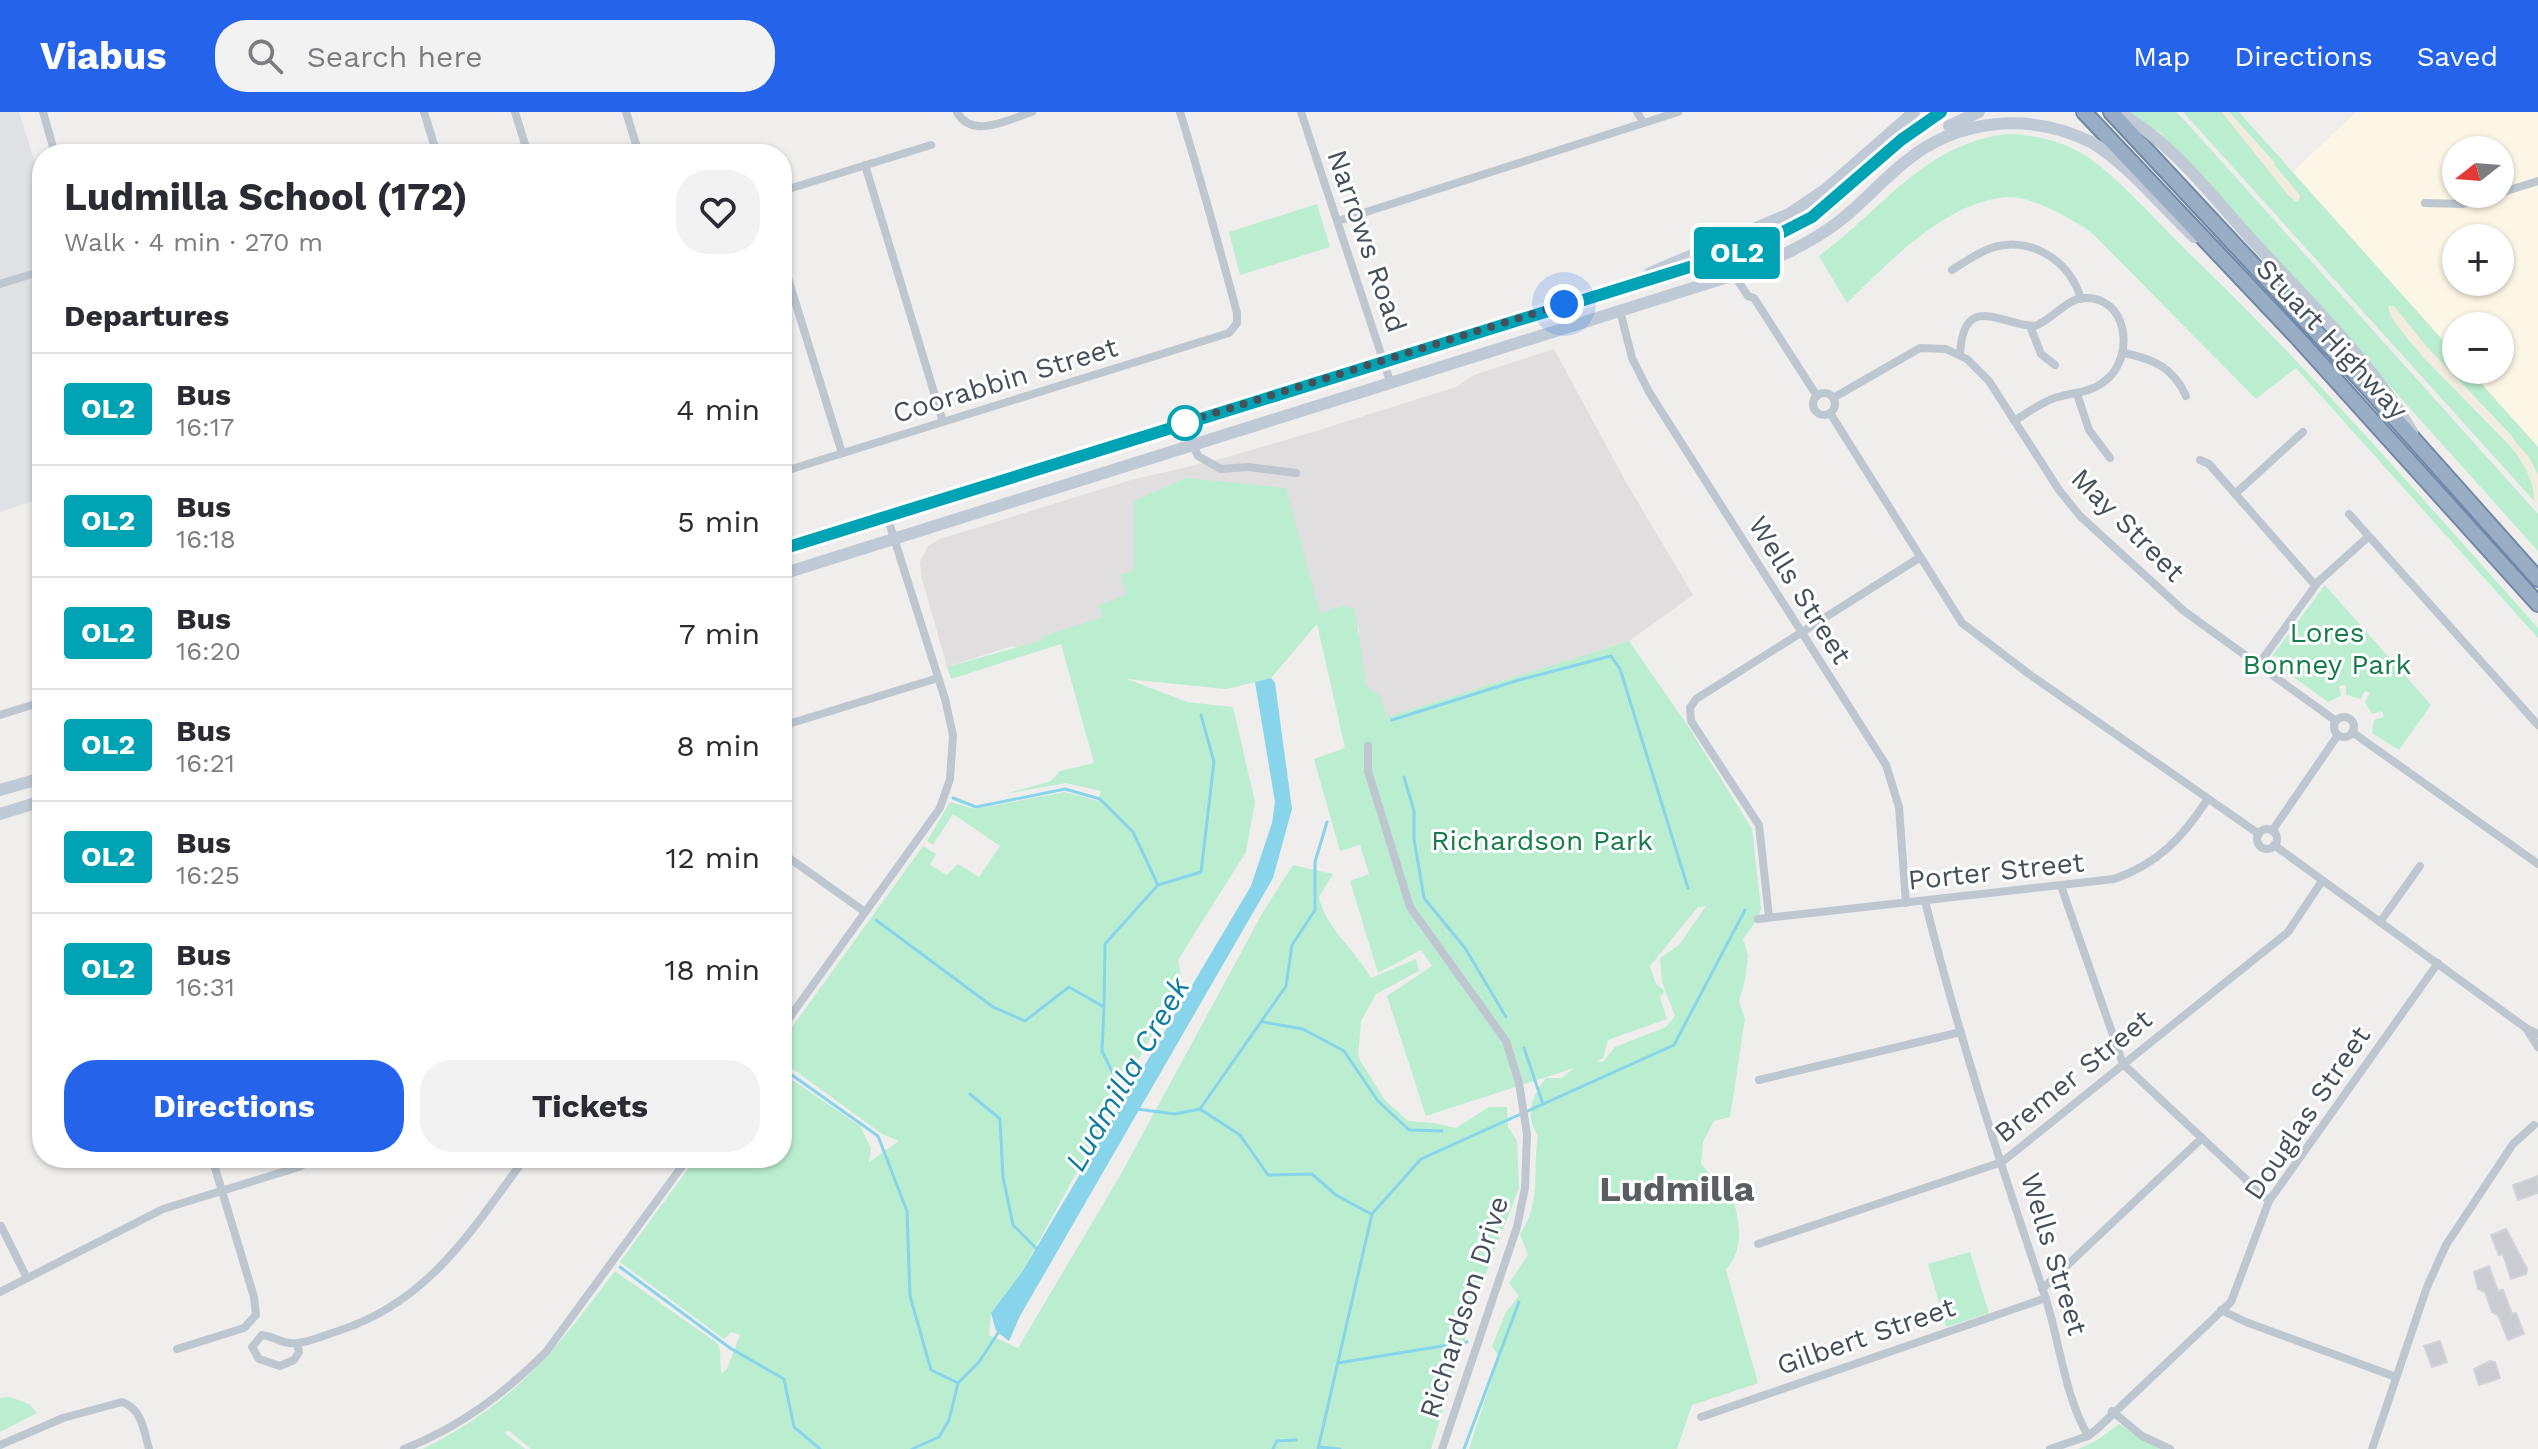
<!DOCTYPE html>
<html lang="en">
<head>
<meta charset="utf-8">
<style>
	body { margin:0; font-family:"Work Sans",sans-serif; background:#f2f2f3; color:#2b2b33; height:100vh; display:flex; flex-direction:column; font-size:30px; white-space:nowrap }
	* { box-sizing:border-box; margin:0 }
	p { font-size:26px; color:#7c7c81 }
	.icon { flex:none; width:44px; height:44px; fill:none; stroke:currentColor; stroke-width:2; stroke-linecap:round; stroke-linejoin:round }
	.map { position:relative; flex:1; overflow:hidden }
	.drawer { position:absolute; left:32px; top:32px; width:760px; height:1024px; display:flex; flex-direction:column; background:#fff; border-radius:32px; box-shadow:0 2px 6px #0004 }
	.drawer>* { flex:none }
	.badge { padding:0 16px; border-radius:6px; font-size:28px; line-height:52px }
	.needle { width:52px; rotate:253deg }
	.fabs { position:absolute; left:2442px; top:24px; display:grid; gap:16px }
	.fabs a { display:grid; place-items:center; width:72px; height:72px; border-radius:50%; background:#fff; box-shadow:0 2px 6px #0004; font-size:40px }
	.you { position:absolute; width:40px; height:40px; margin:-20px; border:6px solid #fff; border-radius:50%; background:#1a73e8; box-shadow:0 0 0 12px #1a73e833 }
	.map>.badge { position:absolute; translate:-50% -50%; box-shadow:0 0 0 4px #fff }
	h2 { padding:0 32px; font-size:30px; line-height:72px }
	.round { display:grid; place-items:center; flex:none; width:84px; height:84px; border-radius:32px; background:#f2f2f3 }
	.head { display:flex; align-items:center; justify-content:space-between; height:136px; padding:0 32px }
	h1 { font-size:38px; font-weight:700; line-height:60px }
	.button { display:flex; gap:16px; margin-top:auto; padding:16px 32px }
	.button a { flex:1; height:92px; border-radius:32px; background:#2563eb; color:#fff; font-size:32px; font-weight:700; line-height:92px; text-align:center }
	.button a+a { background:#f2f2f3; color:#2b2b33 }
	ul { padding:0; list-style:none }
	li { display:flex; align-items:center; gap:24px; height:112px; padding:0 32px; border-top:2px solid #e1e1e2 }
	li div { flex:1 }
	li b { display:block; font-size:30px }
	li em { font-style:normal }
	li .badge { min-width:88px; font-weight:700; text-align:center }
	header { display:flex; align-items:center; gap:48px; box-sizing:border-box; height:112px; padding:0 40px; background:#2563eb; color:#fff }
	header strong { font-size:38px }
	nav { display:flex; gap:44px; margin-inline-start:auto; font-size:28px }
	.search { width:560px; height:72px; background:#f2f2f3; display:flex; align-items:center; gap:20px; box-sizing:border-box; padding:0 28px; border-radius:32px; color:#7c7c81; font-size:30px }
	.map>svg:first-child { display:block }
</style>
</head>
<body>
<header>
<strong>Viabus</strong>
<div class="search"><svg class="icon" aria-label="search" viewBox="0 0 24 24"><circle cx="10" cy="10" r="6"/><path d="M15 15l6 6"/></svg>Search here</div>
<nav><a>Map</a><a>Directions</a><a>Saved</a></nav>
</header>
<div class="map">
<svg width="2538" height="1337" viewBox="0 0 2538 1337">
	<rect width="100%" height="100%" fill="#f0eded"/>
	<path fill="#fcf6e6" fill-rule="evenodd" d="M2356 0H2538V335L2469 258H2500V214H2456V243L2293 60ZM2456 38H2500V82H2456ZM2456 126H2500V170H2456Z"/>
	<polygon fill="#e1dedf" points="1554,237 1627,372 1693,483 1629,529 1387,605 1379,584 1366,573 1359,537 1359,516 1321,501 1271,566 1226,577 1123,566 1106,513 1043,525 1044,528 1020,535 1012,534 947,555 922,467 920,450 928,434 940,427 1131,368 1217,348 1313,320 1456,275 1474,263"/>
	<polygon fill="#dfe1e5" points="0,0 19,0 42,73 42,386 0,400"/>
	<g fill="#bbeed0" fill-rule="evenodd">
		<polygon points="2126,0 2176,0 2187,11 2538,402 2538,439 2197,59 2159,20"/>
		<polygon points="2183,0 2222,0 2268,57 2275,51 2229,0 2239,0 2456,243 2456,258 2469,258 2538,335 2538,363 2511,323 2427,235 2420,242 2525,349 2535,377 2534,389"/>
		<path d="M2007 22C2037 23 2063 29 2088 45 2122 69 2163 116 2194 146 2316 263 2426 391 2538 516V526L2296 256 2256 287 2093 122C2075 108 2032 85 2010 85 1948 87 1888 151 1847 191L1819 144C1883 97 1924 32 2007 22Z"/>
		<polygon points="1317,92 1330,135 1240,163 1229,120"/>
		<path d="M1186 366 1286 376 1320 501 1343 494 1355 497 1366 573 1380 584 1387 605 1629 529 1690 617 1752 717 1761 796 1757 808 1743 827 1748 843 1745 868 1739 889 1745 907 1730 1005 1714 1009 1703 1030 1701 1052 1714 1067H1729C1735 1102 1750 1128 1726 1158L1758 1271 1692 1293 1677 1337H1469L1499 1245 1492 1234 1506 1200 1519 1184 1509 1171 1528 1143 1520 1122C1542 1090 1532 1060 1538 1024 1524 1003 1532 984 1546 966H1562L1574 956 1426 1004 1387 884 1432 854 1421 838 1378 861 1350 769 1369 762 1360 733 1340 739 1314 647 1345 636 1317 512 1271 566 1226 577 1127 567 1187 590 1233 595 1255 690 1246 740 1178 848 1182 868 1022 1160 991 1201 989 1223 1018 1236 1121 1062 1263 800 1293 753 1333 762 1319 785C1325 815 1356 839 1371 866L1416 847 1419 859 1376 882 1361 909 1358 945 1385 988 1408 1009 1434 1011 1456 1016 1489 995H1507L1508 1015 1517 1029 1519 1076 1483 1169 1431 1337H531L508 1318 505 1321 525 1337H423C517 1289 553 1241 615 1159L717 1231 720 1238 721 1262 727 1257 740 1223 731 1220 724 1227 620 1150 696 1046H782V961L860 1014 871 1036 869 1050 899 1029 882 1022 782 949V929L923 734 936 742 930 753 947 763 958 752 979 765 1000 734 953 702 933 733 927 729 950 690 975 697 1065 680 1098 689 1101 679 1066 671 1005 682 1051 669 1060 659 1094 651 1061 532 951 567 947 555 1043 528V524L1103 505 1099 493 1126 483 1120 463 1134 458V389ZM1706 794 1679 833 1660 846 1662 870 1675 904 1666 915 1615 935 1603 950 1597 949 1603 946 1608 928 1667 907 1660 885 1665 879 1656 872 1650 854 1698 795Z"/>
		<polygon points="2325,473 2431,593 2399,638 2372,621 2374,608 2384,605 2382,599 2372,602 2365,590 2370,581 2365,579 2361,587 2346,583 2346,573 2339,574 2341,584 2328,590 2281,556 2278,545 2272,544"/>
		<polygon points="1970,1140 1989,1201 1946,1215 1928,1152"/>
		<polygon points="10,1285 29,1292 37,1301 0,1320 0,1286"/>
		<polygon points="2119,1312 2160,1337 2078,1337 2096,1329"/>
	</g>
	<g fill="#f2ecde">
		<polygon points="2222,0 2229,0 2300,83 2299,89 2296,90 2288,83"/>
		<path d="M2388 194H2394L2427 235 2529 345 2538 363V395L2534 389C2538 338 2439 267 2407 226 2399 215 2390 207 2388 194Z"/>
	</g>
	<polygon fill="#88d4eb" points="1271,566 1275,571 1292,697 1273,766 1020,1204 1009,1229 996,1219 991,1201 1022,1160 1251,774 1272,711 1275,690 1255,570"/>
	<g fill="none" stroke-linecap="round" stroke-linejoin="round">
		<g stroke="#88d4eb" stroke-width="3">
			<polyline points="1392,608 1519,568 1611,544 1620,557 1688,776"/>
			<polyline points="1404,665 1414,699 1414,727 1424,786 1465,836 1506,905"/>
			<polyline points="953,686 976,695 1065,677 1100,687 1133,720 1158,773 1105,832 1104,895"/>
			<polyline points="1158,773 1201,760 1214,650 1201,603"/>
			<polyline points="876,808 993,895 1025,909 1069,875 1104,895 1102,939 1126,988"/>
			<polyline points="1263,910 1303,917 1344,939 1378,989 1409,1018 1442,1019"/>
			<polyline points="1524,936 1543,992"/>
			<polyline points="782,956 878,1024 907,1099 910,1184 931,1258 956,1270"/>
			<polyline points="970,982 1000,1007 1003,1065 1013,1113 1037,1137"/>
			<polyline points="1137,997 1175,1002 1200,997 1240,1023 1268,1063 1312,1062 1336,1083 1371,1102"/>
			<polyline points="1200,997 1286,874 1292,833 1315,798 1315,750 1327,710"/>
			<polyline points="620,1155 730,1236 784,1267 794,1315 820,1337"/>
			<polyline points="1338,1251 1467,1230"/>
			<polyline points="1318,1335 1340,1337"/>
			<polyline points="912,1337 939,1325 949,1308 958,1271 979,1250 998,1221"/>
			<polyline points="1273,1337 1277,1329 1296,1328"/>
			<polyline points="1318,1337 1372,1102 1421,1047 1674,933 1745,798"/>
			<polyline points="1464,1337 1519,1190"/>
		</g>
	</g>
	<g fill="#caccd2" stroke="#d1d3d9" stroke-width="2">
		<polygon points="2538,1064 2538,1081 2518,1088 2513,1073"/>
		<polygon points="2506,1117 2527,1157 2526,1162 2511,1167 2503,1142 2499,1143 2491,1123"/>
		<polygon points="2489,1154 2498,1179 2503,1178 2512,1202 2516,1201 2524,1222 2508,1228 2498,1203 2492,1200 2485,1180 2478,1177 2474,1160"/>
		<polygon points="2440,1229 2447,1250 2432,1255 2424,1234"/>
		<polygon points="2490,1249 2495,1250 2500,1266 2479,1273 2474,1257"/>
	</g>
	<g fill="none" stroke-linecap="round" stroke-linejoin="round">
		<defs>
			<g id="trunk">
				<polyline points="2084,0 2296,224 2538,492"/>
				<polyline points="2111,0 2359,266 2538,467"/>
			</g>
		</defs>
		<use href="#trunk" stroke="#7089a8" stroke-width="18"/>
		<g stroke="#bec7d0" stroke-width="8">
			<polyline points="43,0 55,42"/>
			<polyline points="424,0 437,42"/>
			<polyline points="515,0 528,42"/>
			<polyline points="626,0 639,42"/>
			<path d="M957 0C972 28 1009 7 1032 0"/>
			<polyline points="1301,0 1391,272"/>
			<polyline points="1637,0 1643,10"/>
			<polyline points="412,42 434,35"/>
			<polyline points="865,53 943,310"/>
			<polyline points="782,79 931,33"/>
			<polyline points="2500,81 2538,69"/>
			<polyline points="2425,91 2463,92 2496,82"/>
			<polyline points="1338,109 1678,0"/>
			<polyline points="782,147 842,341"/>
			<path d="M1952 158C1965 150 1977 141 1991 136 2031 123 2070 149 2081 187"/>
			<polyline points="1734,163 1748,184 1754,186 1817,284"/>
			<polyline points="0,172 42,159"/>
			<polyline points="1620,199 1632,246 1649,280 1886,653 1899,695 1906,791"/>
			<polyline points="2030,214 2041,242 2055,253"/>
			<path d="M2124 241C2153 247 2173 255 2186 284"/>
			<path d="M1960 243C1963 178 2002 214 2035 214 2052 208 2065 188 2083 186 2128 183 2136 245 2105 269 2089 282 2071 280 2052 287 2039 292 2027 301 2014 309"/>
			<circle cx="1824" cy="292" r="11"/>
			<polyline points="2077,282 2089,318 2110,346"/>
			<polyline points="1833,286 1920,236 1946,237 1967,247 1989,269 2059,378 2080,404 2184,499 2336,609"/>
			<polyline points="1830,301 1962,511 2029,562 2259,722"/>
			<polyline points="1193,333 1198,344 1221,357 1248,355 1296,361"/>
			<polyline points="2200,348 2209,352 2315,473"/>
			<path d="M782 360 1229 221 1237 211V201C1219 134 1201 67 1180 0"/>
			<polyline points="2235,382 2303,320"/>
			<polyline points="2349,402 2538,613"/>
			<polyline points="2259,552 2318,470 2368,425"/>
			<polyline points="0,603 42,590"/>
			<circle cx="2344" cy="615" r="10"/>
			<polyline points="782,614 938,566"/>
			<polyline points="2352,620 2538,752"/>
			<polyline points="1368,634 1368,659 1410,795 1506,929 1519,971 1527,1022 1525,1076 1517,1115 1442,1337"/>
			<circle cx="2267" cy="727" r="10"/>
			<polyline points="2272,719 2338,623"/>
			<polyline points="2274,733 2526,916 2538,922"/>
			<polyline points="782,741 865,800"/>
			<polyline points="2061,774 2123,952 2269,1089"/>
			<path d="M1925 789C1958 922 2001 1054 2045 1184 2060 1230 2064 1282 2088 1324"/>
			<polyline points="1769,805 1759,713 1691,609 1690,596 1696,587 1919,446"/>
			<path d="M1758 807 2114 767C2158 752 2183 725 2207 688"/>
			<polyline points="2380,810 2420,754"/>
			<polyline points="782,916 940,696 950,667 953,623 945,587 887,404"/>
			<polyline points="2526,916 2538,935"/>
			<polyline points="1759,968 1961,920"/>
			<polyline points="1,1114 27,1166"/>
			<polyline points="1758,1132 2002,1050 2288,820 2322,769"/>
			<polyline points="2042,1177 2202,1026"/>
			<polyline points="0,1180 163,1097 299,1055 315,1046"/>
			<polyline points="2221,1198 2246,1210 2396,1265"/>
			<path d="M297 1232 299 1240 294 1248 280 1254 259 1247 252 1235 262 1223C274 1224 283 1233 297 1231 310 1230 325 1223 338 1219 429 1190 471 1119 525 1046"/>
			<polyline points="177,1237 244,1216 256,1203 254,1185 212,1046"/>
			<polyline points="2112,1299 2142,1324 2170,1337"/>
			<polyline points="1701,1305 2046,1186"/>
			<path d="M0 1333 63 1306 122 1290C142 1297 144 1319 149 1337"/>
			<path d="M404 1337C460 1315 504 1282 546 1240L688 1046"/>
			<polyline points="2050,1337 2088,1324 2097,1317 2231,1190 2269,1089 2438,851"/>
			<polyline points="2372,1337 2427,1175 2446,1133 2513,1032 2534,1013"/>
		</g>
		<g stroke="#c0cad7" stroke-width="12">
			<path d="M2118 0C2171 29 2211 83 2251 127 2304 185 2374 252 2412 320"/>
			<polyline points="1949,14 1979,0"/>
			<polyline points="1650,161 1789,102 1826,77 1914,0"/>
			<polyline points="782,437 1754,135 1812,105 1901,28 1941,0"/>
			<path d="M782 462 1734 163C1771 149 1806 134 1837 111 1862 92 1881 69 1905 50 1958 6 2030 0 2091 30 2128 52 2162 95 2194 125"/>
			<polyline points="0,678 42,666"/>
			<polyline points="0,702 42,689"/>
		</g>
		<use href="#trunk" stroke="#99adc5" stroke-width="14"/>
	</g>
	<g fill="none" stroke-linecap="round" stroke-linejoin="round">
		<defs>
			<polyline id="line" points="782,437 1754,135 1812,105 1901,28 1941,0"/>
		</defs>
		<use href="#line" stroke="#fff" stroke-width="18"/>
		<use href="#line" stroke="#00a3b4" stroke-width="12"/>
		<polyline stroke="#46505b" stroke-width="8" stroke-dasharray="0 14.4" points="1185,311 1173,314 1564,192"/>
	</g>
	<circle fill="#fff" stroke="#00a3b4" stroke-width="4" cx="1185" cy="311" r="16"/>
	<g text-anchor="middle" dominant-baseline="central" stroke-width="6" stroke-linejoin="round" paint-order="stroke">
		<g font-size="28" fill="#46505b" stroke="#fff">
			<text transform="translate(1367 129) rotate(71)">Narrows Road</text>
			<text transform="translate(2332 227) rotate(47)">Stuart Highway</text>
			<text transform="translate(1005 268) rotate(-17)">Coorabbin Street</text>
			<text transform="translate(2128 413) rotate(45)">May Street</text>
			<text transform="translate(1800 478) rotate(58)">Wells Street</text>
			<text transform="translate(1996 759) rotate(-6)">Porter Street</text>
			<text transform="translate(2073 964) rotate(-39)">Bremer Street</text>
			<text transform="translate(2307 1001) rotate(-56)">Douglas Street</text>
			<text transform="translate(2054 1142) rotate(73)">Wells Street</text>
			<text transform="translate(1464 1195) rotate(-72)">Richardson Drive</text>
			<text transform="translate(1866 1224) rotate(-19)">Gilbert Street</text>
		</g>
		<g font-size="28" fill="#177c4c" stroke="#fff">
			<text x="2327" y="520">Lores<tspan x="2327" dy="32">Bonney Park</tspan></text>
			<text x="1542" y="728">Richardson Park</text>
		</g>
		<g font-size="30" font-style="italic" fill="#0c7ca0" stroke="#fff">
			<text transform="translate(1127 962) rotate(-60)">Ludmilla Creek</text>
		</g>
		<g font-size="36" font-weight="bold" fill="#5a5e62" stroke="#fff">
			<text x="1677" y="1077">Ludmilla</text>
		</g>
	</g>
</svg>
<div class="fabs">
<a><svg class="needle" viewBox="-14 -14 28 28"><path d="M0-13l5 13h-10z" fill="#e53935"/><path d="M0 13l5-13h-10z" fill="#7c7c81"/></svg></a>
<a>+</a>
<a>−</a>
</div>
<div class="you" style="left:1564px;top:192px"></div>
<b class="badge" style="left:1737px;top:141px;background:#00a3b4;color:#fff">OL2</b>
<section class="drawer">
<div class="head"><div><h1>Ludmilla School (172)</h1><p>Walk · 4 min · 270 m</p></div><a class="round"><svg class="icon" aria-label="heart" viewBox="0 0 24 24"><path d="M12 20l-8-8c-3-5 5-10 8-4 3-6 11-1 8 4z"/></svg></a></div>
<h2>Departures</h2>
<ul>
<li><span class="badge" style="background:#00a3b4;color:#fff">OL2</span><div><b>Bus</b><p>16:17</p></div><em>4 min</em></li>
<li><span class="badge" style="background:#00a3b4;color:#fff">OL2</span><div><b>Bus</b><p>16:18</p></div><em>5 min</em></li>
<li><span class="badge" style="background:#00a3b4;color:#fff">OL2</span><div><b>Bus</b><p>16:20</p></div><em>7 min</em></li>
<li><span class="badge" style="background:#00a3b4;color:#fff">OL2</span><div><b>Bus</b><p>16:21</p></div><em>8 min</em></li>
<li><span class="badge" style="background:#00a3b4;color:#fff">OL2</span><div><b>Bus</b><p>16:25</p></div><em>12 min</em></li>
<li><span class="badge" style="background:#00a3b4;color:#fff">OL2</span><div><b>Bus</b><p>16:31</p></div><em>18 min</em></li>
</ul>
<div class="button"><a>Directions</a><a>Tickets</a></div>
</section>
</div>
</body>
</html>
